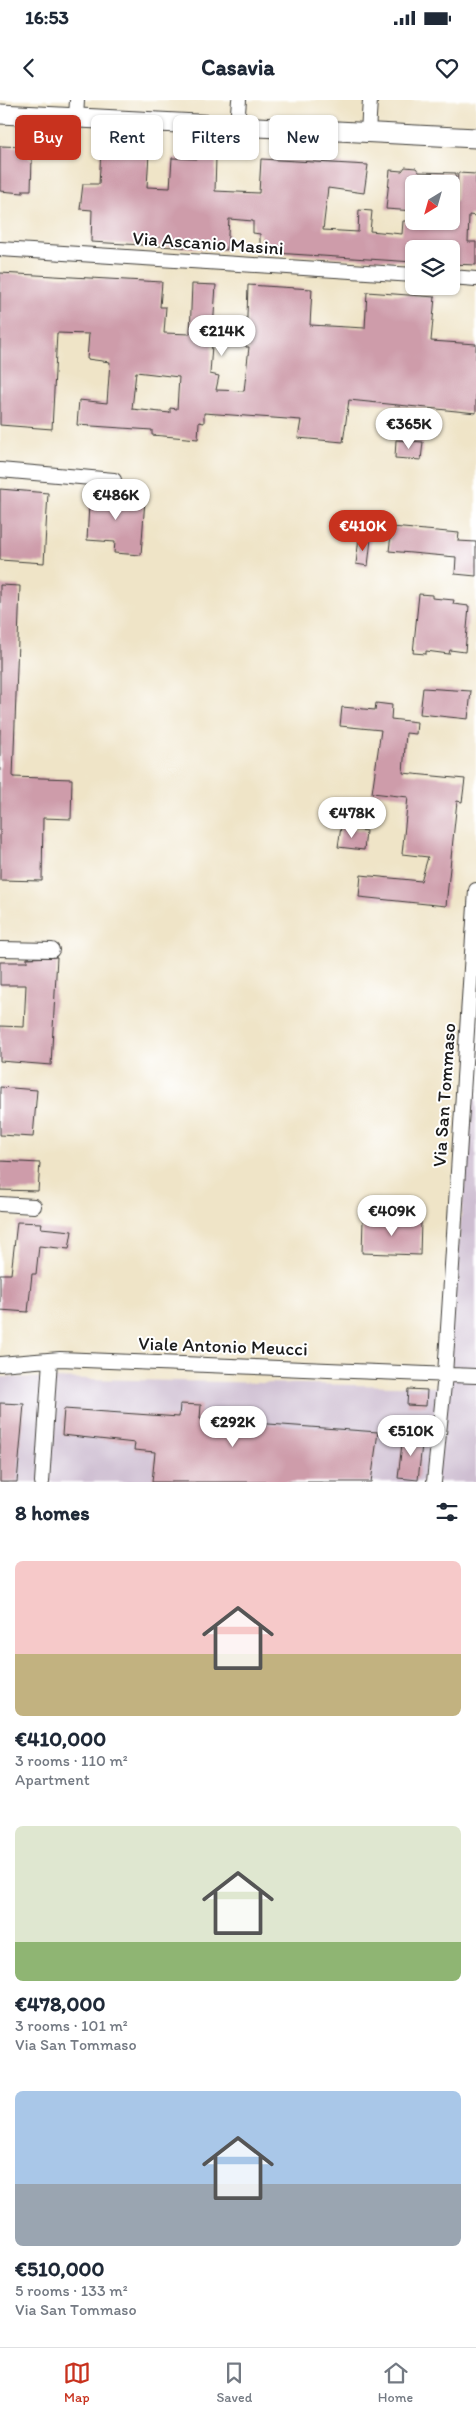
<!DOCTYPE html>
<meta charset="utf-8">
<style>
body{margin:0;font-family:Itim,sans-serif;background:#f6f6f7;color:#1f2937;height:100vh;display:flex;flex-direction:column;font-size:19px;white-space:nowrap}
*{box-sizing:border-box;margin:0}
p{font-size:16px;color:#747a83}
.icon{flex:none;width:28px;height:28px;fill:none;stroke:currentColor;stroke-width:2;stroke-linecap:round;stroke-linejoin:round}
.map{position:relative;height:1382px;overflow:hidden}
.panel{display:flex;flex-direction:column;background:#fff;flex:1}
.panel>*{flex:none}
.guide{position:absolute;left:15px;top:15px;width:446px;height:45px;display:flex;gap:10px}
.needle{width:32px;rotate:217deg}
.controls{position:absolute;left:405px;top:75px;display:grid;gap:10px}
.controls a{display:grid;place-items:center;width:55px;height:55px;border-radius:8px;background:#fff;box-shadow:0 1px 4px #0004;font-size:25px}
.price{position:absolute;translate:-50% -42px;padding:0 11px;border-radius:18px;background:#fff;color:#222;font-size:16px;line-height:32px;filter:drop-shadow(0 1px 2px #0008)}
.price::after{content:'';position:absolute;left:50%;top:30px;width:15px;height:11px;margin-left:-8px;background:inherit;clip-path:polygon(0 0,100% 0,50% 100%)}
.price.current{background:#c8321e;color:#fff}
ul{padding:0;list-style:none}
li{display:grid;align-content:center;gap:10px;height:265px;padding:0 15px}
li span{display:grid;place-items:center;height:155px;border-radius:8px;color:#555}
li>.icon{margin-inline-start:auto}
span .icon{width:90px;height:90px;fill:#fffc;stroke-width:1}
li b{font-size:21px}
h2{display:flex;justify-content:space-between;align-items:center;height:60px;padding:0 15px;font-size:21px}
.tag{padding:0 18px;border-radius:8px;background:#fff;box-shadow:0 1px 4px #0004;font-size:18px;line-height:45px}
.tag.current{background:#c8321e;color:#fff}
.status{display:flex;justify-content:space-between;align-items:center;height:35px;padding:0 25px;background:#fff;direction:ltr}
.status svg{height:14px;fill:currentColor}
header{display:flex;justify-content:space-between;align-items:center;height:65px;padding:0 15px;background:#fff;font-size:22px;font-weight:700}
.dock{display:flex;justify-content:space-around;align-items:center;height:70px;border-top:1px solid #e0e1e3;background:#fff;font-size:14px;color:#747a83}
.dock a{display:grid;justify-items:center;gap:2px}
.dock .current{color:#c8321e}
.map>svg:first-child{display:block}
.industrial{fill:#cebed1}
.building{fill:#ce9caa;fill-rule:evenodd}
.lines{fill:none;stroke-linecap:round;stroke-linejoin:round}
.minor-casing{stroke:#3c3a36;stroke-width:16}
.secondary-casing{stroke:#3c3a36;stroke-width:21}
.minor{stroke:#fff;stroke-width:14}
.secondary{stroke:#fff;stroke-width:19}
.labels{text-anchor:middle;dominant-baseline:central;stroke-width:4;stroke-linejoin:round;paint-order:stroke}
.street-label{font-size:19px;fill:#1c1c1c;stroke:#fff}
</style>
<div class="status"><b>16:53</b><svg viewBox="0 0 49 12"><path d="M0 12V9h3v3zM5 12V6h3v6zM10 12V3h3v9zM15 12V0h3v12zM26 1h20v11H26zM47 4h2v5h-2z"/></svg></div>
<header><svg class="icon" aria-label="back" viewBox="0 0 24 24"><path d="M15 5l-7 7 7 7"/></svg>Casavia<svg class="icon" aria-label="heart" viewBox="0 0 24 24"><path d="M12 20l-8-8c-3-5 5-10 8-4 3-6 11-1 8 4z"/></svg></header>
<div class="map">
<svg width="476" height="1382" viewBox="0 0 476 1382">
<rect width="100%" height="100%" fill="#fff"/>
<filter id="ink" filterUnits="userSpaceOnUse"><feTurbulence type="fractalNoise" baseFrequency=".02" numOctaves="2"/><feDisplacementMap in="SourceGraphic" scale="10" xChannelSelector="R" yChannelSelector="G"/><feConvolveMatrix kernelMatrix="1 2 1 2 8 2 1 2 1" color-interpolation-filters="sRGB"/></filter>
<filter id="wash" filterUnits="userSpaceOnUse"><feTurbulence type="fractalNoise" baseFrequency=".0096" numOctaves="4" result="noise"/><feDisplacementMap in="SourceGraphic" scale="20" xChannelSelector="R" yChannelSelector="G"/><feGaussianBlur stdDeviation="1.12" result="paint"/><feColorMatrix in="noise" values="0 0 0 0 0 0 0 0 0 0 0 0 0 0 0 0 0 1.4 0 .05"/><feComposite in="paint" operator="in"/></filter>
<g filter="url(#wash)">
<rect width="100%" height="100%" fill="#efe4c7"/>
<path class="industrial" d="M476,968V1382H0V1277L444,1287Z"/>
<g id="blocks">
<path class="building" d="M0,46L30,47L29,59H32L31,90H23V93L0,91Z
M101,51L149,53L147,87L170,88L172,58L198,59V56L216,57L215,91L259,93L261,59L368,65L364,93L328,88L323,130L358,132L359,110L372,111L370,131L402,134L403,121H451V101H456L458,73L476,74V116L469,115L468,142H476V165L451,164V149H414V162L260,152V134L253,133V121L229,119L227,150L91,142L92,110L80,109L83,84H99Z
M405,67L416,68L419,72L456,73L455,84H414V111L386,109L390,70L402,71Z
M0,173L162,182L160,207H166L164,233L190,234L192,184L216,185L210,274L219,276L216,290L244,291L249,247H246L248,185L312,189L310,225L365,228L367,192L435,197L431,241L476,244V313L349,300L343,342L298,338L301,320L204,313V323L199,322L198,339L152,335V330L77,325L79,300L107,303L110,262L87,259L89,234L57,233L52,329L0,325ZM136,272L179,277L177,309L170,308V313L132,309Z
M396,340L423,342L421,360L395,358Z
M90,387L105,388V392L118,393L117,397L145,399L141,455L114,453L115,442L87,440Z
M0,389L48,393L44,463L0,460Z
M392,427L459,433L458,441L476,442V476L455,474L456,457L389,451Z
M359,437L371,439L368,466L356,464Z
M0,485L20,486L13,677L72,679L71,719L43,718L42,781L0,780Z
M419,494L432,495V498L454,500L453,504L469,506L465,552L450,550L449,554L426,551V554L413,553Z
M423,588L471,591L468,619L420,614Z
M376,603L392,605L391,619L417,622L416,634L406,633L403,673L465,679L462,702L457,701L446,806L359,797L361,775L421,781L428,757L402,754L408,697L372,693L381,630L340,626L342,607L375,610Z
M341,727L366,731L364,750L338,747Z
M57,857L51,965L0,961V926L24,927L26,885H0V862H27V858Z
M0,987L37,990L33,1037L0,1035Z
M0,1061L40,1063L38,1091L0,1090Z
M363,1119L421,1121L420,1155L362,1153Z
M17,1122L42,1123L41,1128L72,1131L69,1149L39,1146L36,1174H32L28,1212L0,1210V1174H11Z
M408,1289L427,1290L426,1306L407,1305Z
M0,1303L24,1304L17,1382H0Z
M180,1304L201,1305L200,1319L378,1332L371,1382H152L155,1352L134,1350L135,1343L62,1335L64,1309L179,1317Z
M403,1335L423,1336L418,1380L398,1378Z"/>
</g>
</g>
<g filter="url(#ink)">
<use href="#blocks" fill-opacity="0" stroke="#3c3a36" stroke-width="1"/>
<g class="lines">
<g class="minor-casing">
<path id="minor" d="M76,18L77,0
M237,25L239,0
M368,32L370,0
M0,149L414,175
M451,177L476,179
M0,370L114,380
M0,849L52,850
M0,1104L34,1106
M0,1264L60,1259L476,1276
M42,1382L50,1260
M434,1382L445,1275L476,790"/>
</g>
<g class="secondary-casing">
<path id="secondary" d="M0,14L476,38"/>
</g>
<use href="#minor" class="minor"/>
<use href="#secondary" class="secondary"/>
</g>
</g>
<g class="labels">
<g class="street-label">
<text transform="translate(208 143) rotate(4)">Via Ascanio Masini</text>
<text transform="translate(444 995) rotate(-86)">Via San Tommaso</text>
<text transform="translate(223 1246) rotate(2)">Viale Antonio Meucci</text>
</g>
</g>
</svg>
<div class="controls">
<a><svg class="needle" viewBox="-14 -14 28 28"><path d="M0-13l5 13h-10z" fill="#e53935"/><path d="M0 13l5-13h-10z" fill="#747a83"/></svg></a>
<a><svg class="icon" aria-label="layers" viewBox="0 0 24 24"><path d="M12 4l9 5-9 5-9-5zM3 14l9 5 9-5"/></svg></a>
</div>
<b class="price" style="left:222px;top:257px">€214K</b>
<b class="price" style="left:409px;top:350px">€365K</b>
<b class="price" style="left:116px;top:421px">€486K</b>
<b class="price current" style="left:363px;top:452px">€410K</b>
<b class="price" style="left:352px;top:739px">€478K</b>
<b class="price" style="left:392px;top:1137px">€409K</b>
<b class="price" style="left:233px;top:1348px">€292K</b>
<b class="price" style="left:411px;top:1357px">€510K</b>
<div class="guide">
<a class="tag current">Buy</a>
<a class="tag">Rent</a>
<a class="tag">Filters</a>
<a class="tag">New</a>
</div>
</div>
<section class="panel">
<h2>8 homes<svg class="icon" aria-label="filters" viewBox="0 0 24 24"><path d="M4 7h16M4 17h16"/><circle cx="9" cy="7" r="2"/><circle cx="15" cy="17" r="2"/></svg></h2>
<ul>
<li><span style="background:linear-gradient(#f6c9c9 60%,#c2b280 0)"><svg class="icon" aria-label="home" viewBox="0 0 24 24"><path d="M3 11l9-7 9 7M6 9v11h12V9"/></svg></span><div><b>€410,000</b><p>3 rooms · 110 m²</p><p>Apartment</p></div></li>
<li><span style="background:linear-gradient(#dfe7d0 75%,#8fb573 0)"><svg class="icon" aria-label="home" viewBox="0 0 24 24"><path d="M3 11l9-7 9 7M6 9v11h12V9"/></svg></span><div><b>€478,000</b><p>3 rooms · 101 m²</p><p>Via San Tommaso</p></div></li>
<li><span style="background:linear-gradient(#a9c7e8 60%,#9aa5b1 0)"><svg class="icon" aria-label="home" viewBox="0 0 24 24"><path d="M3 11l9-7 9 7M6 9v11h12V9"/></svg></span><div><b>€510,000</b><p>5 rooms · 133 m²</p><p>Via San Tommaso</p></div></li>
</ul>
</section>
<nav class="dock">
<a class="current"><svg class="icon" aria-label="map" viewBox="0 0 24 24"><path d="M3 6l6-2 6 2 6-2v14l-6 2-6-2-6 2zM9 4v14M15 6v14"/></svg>Map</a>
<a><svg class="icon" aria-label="saved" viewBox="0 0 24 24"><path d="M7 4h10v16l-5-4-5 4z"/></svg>Saved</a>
<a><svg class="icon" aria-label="home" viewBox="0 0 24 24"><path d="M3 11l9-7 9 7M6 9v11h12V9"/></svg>Home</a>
</nav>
